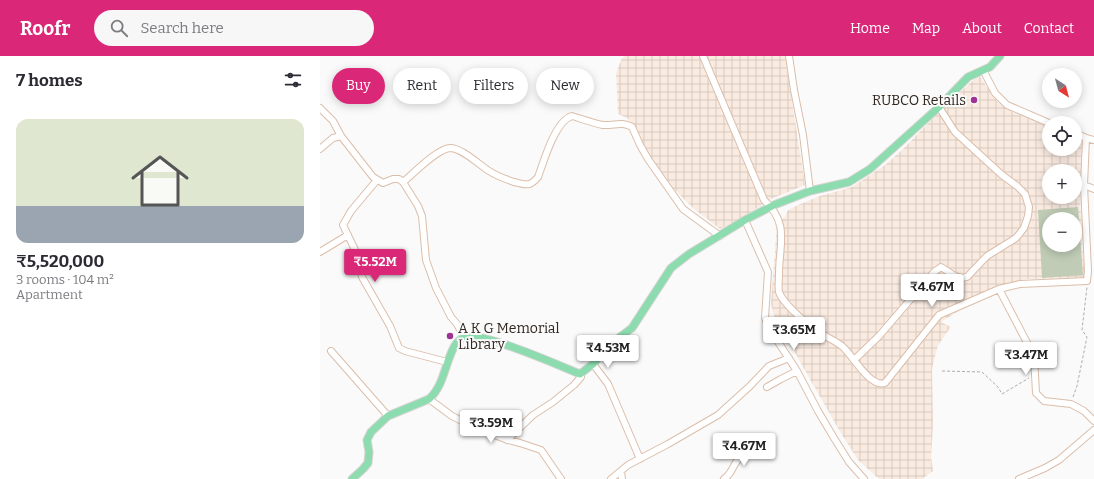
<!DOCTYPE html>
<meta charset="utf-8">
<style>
body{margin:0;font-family:Bitter,serif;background:#f7f7f7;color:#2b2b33;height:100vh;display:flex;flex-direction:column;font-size:15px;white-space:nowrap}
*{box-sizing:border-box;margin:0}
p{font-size:13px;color:#7c7c81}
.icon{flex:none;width:22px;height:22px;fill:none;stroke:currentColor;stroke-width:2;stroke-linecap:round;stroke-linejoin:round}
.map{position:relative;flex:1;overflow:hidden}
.drawer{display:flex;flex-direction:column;background:#fff;width:320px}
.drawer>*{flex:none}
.guide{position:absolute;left:12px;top:12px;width:380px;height:36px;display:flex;gap:8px}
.needle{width:26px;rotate:144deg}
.tools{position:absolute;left:722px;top:12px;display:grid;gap:8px}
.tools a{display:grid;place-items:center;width:40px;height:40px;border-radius:50%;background:#fff;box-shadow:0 2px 10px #0003;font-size:20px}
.price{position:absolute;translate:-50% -34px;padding:0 9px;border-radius:4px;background:#fff;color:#222;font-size:13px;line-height:26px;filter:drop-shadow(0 1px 2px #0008)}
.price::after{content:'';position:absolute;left:50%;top:24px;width:12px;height:9px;margin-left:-6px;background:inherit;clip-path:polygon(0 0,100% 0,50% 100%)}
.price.current{background:#db2777;color:#fff}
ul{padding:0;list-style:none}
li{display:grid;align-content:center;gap:8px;height:212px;padding:0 16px}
li span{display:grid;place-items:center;height:124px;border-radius:12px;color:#555}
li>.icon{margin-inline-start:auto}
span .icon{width:72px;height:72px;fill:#fffc;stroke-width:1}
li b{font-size:17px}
h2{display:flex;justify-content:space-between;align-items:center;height:48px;padding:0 16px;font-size:17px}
.pill{padding:0 14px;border-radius:18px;background:#fff;box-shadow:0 2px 10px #0003;font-size:14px;line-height:36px}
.pill.current{background:#db2777;color:#fff}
header{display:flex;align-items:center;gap:24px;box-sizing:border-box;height:56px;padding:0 20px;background:#db2777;color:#fff}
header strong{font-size:19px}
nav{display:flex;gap:22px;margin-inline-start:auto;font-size:14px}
.search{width:280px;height:36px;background:#f7f7f7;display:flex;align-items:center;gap:10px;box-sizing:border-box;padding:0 14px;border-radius:22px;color:#7c7c81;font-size:15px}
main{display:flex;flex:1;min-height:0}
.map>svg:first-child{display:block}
.industrial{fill:url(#industrial-grid);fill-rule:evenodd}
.garden{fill:#c0ccb6;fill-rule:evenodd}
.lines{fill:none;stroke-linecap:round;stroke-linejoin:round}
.minor-casing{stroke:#dbbeaa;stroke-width:8}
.major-casing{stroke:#d6d4d2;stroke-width:9}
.path{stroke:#b1adaa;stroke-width:1;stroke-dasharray:3 2;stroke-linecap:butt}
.minor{stroke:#fff;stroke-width:6}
.major{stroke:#8ddcaf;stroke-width:7}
.poi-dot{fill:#9e3394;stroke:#fafafa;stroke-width:1.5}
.labels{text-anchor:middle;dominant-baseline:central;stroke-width:4;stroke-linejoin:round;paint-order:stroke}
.poi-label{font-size:14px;fill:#332820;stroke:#fafafa;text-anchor:end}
</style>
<header>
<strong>Roofr</strong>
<div class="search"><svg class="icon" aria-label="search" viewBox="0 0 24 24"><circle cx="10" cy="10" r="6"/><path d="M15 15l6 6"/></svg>Search here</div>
<nav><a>Home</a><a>Map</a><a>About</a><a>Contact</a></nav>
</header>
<main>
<section class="drawer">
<h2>7 homes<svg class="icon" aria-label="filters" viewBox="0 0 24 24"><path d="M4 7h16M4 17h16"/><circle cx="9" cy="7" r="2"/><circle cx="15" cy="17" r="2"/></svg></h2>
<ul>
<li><span style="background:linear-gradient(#dfe7d0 70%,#9aa5b1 0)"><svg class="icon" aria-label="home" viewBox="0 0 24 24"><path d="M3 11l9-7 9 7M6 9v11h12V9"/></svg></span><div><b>₹5,520,000</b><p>3 rooms · 104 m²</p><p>Apartment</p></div></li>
</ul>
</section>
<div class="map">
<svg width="774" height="423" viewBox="0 0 774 423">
<defs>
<pattern id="industrial-grid" width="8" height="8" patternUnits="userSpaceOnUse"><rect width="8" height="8" fill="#faebe1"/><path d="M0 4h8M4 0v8" fill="none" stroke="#d7cac1"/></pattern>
</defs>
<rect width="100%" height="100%" fill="#fafafa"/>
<path class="industrial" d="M305,0H465L485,129L451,143L413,167L400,173L373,152L348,127L327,97L316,71L307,62L298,58L296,17L302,2Z
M659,19L679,48L694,57L729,71V93H755V80L762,83L760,138L762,189L765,221L755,222L706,223L687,227L659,245L637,256L621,266L631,271L618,289L612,312L613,368L611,401L613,415L602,423H559L538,404L519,374L454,260L451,248L457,168L465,161L468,154L478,149L500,140L532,131L565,109L583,93L624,51ZM729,115H755V141H729ZM729,163H755V189H729Z"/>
<path class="garden" d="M758,151L763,219L722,222L718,154ZM729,163H755V189H729Z"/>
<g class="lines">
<g class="minor-casing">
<path id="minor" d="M383,0L444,144C470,168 459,188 459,218C459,224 458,231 459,236C463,248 489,270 500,277C508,282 516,285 523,291C533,300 550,332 565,327L619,259L679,233L700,228L767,225L768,215L764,129
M469,0L474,34L483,79L490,135
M663,14L675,37L687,49L729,67
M0,52L13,65L21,80
M755,77L766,82L774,84
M766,82L764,129L774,133
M0,93L13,82L21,80L53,121L63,127L73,123H79L83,126L98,150L102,160L106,204L116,232L131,261L137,268L144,281
M57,124L31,155L23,169L38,200L42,221L70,270L79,292L85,295L127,306
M83,126C94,117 117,93 130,92C142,92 158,108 169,115C177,120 185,123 194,126C206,129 210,131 218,121C224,105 235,65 252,60C262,63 273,67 283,69C294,70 301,65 312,71L320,89L328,103L363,153L400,180
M425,164L448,216L445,262L451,275L477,315L498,355L514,382L529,406L544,423
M0,196L28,179
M679,233L714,300L716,337L724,345L751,348L764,355L774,365
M11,295L68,360
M534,304L559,280L614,216L621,211L635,220L641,222L647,221L667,200L696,182L704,172L708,160L709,151L705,138L697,130L682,119L635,76L619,51
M273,308L288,328L320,403
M447,331L461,323L477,315
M109,343L132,360L158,373L188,384L200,387L221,394L241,423
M187,384L213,359L233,346L254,329L261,321L260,318
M301,415L302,423
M291,423L308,409L348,388L398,359L430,330L449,310L469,302
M404,423C413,416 411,413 417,405C423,397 431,393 439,389
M699,423L725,412L739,404L774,374"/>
</g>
<g class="major-casing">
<path id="major" d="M32,423L43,413L48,407L49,396L47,384L51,376L68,360L109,343C124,330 125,307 134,291C136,287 141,282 145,281C162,275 240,310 260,318L273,308L289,289L312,272L351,212L369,198L425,164L454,149L490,135L529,126L550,113L619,51L648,21L670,11L680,0"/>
</g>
<path class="path" d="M622,315L662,316L678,331L682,338L709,322
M753,341L757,330L767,281L762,274L767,231"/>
<use href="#minor" class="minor"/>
<use href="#major" class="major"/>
</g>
<g class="poi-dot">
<circle cx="654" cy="44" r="4"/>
<circle cx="130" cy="280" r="4"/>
</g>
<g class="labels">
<g class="poi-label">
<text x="646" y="44">RUBCO Retails</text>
<text x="138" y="272" text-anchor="start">A K G Memorial<tspan x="138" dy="16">Library</tspan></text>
</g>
</g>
</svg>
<div class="tools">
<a><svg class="needle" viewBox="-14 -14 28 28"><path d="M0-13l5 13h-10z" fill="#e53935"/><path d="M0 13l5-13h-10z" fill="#7c7c81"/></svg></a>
<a><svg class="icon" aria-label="locate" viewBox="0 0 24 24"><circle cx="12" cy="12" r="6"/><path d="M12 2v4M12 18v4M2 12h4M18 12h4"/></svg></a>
<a>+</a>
<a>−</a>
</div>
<b class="price current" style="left:55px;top:227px">₹5.52M</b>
<b class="price" style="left:612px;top:252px">₹4.67M</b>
<b class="price" style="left:474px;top:295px">₹3.65M</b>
<b class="price" style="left:288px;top:313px">₹4.53M</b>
<b class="price" style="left:706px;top:320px">₹3.47M</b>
<b class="price" style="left:171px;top:388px">₹3.59M</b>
<b class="price" style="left:424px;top:411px">₹4.67M</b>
<div class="guide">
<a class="pill current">Buy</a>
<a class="pill">Rent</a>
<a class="pill">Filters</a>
<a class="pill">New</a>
</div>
</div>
</main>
